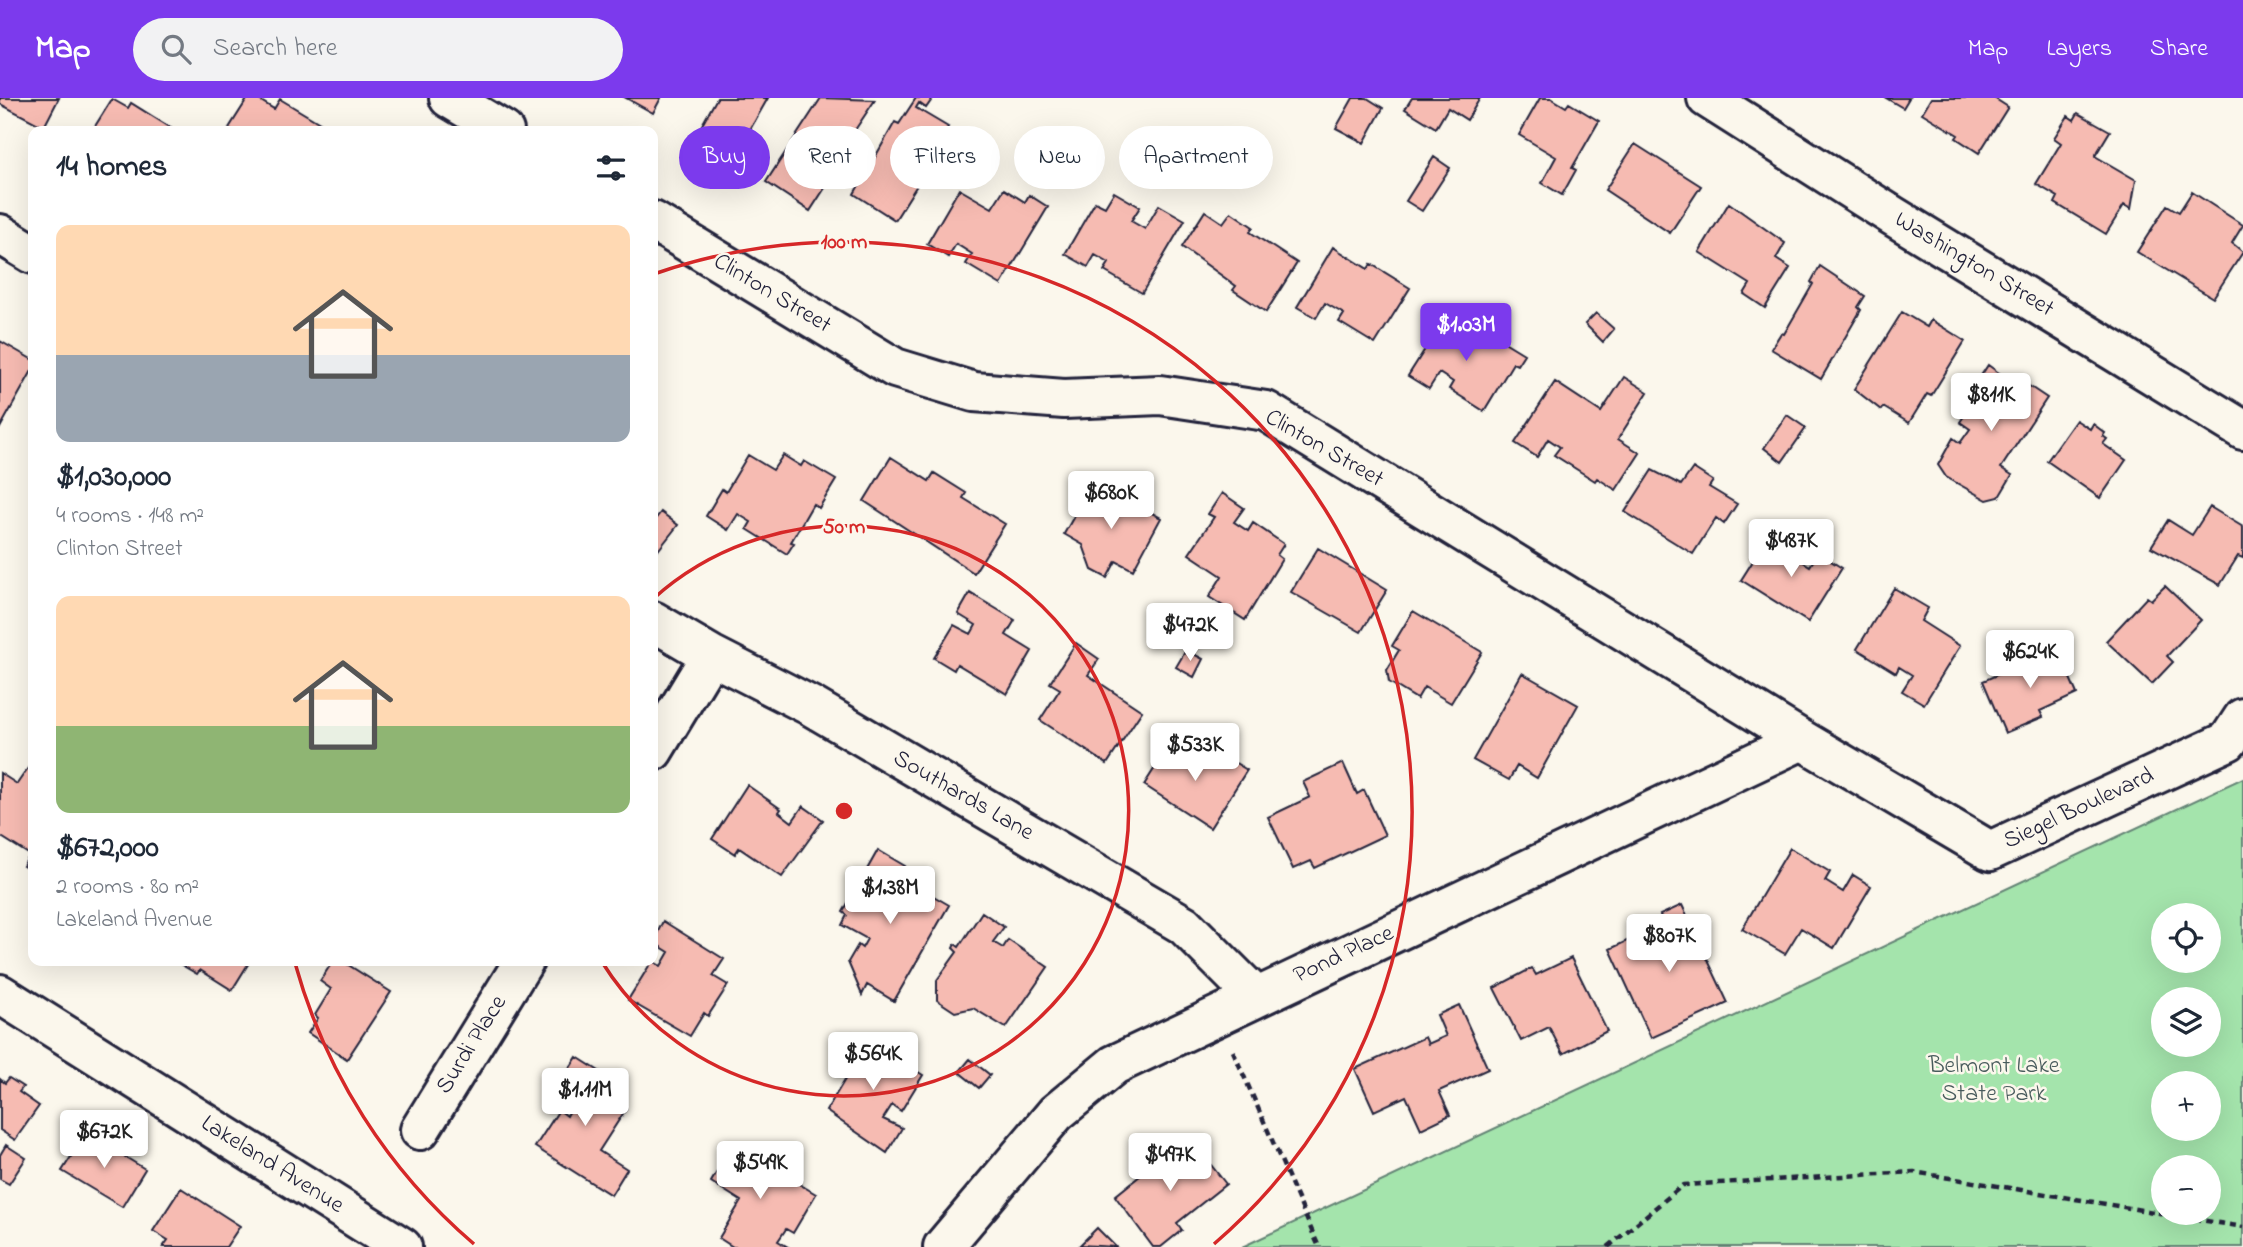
<!DOCTYPE html>
<meta charset="utf-8">
<style>
body{margin:0;font-family:"Indie Flower",sans-serif;background:#f2f2f3;color:#1f2937;height:100vh;display:flex;flex-direction:column;font-size:26px;white-space:nowrap}
*{box-sizing:border-box;margin:0}
p{font-size:23px;color:#747a83}
.icon{flex:none;width:38px;height:38px;fill:none;stroke:currentColor;stroke-width:2;stroke-linecap:round;stroke-linejoin:round}
.map{position:relative;flex:1;overflow:hidden}
.drawer{position:absolute;left:28px;top:28px;width:630px;height:840px;display:flex;flex-direction:column;background:#fff;border-radius:14px;box-shadow:0 7px 28px #0002}
.drawer>*{flex:none}
.guide{position:absolute;left:679px;top:28px;width:665px;height:63px;display:flex;gap:14px}
.buttons{position:absolute;left:2151px;top:805px;display:grid;gap:14px}
.buttons a{display:grid;place-items:center;width:70px;height:70px;border-radius:50%;background:#fff;box-shadow:0 7px 28px #0002;font-size:35px}
.price{position:absolute;translate:-50% -60px;padding:0 16px;border-radius:7px;background:#fff;color:#222;font-size:23px;line-height:46px;filter:drop-shadow(0 2px 4px #0008)}
.price::after{content:'';position:absolute;left:50%;top:42px;width:21px;height:16px;margin-left:-10px;background:inherit;clip-path:polygon(0 0,100% 0,50% 100%)}
.price.on{background:#7c3aed;color:#fff}
ul{padding:0;list-style:none}
li{display:grid;align-content:center;gap:14px;height:371px;padding:0 28px}
li span{display:grid;place-items:center;height:217px;border-radius:14px;color:#555}
li>.icon{margin-inline-start:auto}
span .icon{width:126px;height:126px;fill:#fffc;stroke-width:1}
li b{font-size:30px}
h2{display:flex;justify-content:space-between;align-items:center;height:84px;padding:0 28px;font-size:30px}
.tag{padding:0 24px;border-radius:32px;background:#fff;box-shadow:0 7px 28px #0002;font-size:24px;line-height:63px}
.tag.on{background:#7c3aed;color:#fff}
header{display:flex;align-items:center;gap:42px;box-sizing:border-box;height:98px;padding:0 35px;background:#7c3aed;color:#fff}
header strong{font-size:33px}
nav{display:flex;gap:38px;margin-inline-start:auto;font-size:24px}
.search{width:490px;height:63px;background:#f2f2f3;display:flex;align-items:center;gap:18px;box-sizing:border-box;padding:0 24px;border-radius:38px;color:#747a83;font-size:26px}
.map>svg:first-child{display:block}
.green{fill:#a4e4ac;stroke:#638374;stroke-width:2;fill-rule:evenodd}
.building{fill:#f6bbb2;stroke:#22223b;stroke-width:2}
.lines{fill:none;stroke-linecap:round;stroke-linejoin:round}
.minor-casing{stroke:#22223b;stroke-width:44}
.path{stroke:#22223b;stroke-width:4.5;stroke-dasharray:7 5;stroke-linecap:butt}
.minor{stroke:#fbf7ec;stroke-width:38}
.ring{fill:none;stroke:#d62828;stroke-width:3.5}
.labels{text-anchor:middle;dominant-baseline:central;stroke-width:5;stroke-linejoin:round;paint-order:stroke}
.street-label{font-size:24px;fill:#22223b;stroke:#fbf7ec}
.park-label{font-size:24px;fill:#495c5d;stroke:#fbf7ec}
.centre{fill:#d62828;stroke:#fbf7ec;stroke-width:3.5}
.ring-label{font-size:21px;text-anchor:middle;font-weight:bold;fill:#d62828;stroke:#fbf7ec;stroke-width:5;stroke-linejoin:round;paint-order:stroke}
</style>
<header>
<strong>Map</strong>
<div class="search"><svg class="icon" aria-label="search" viewBox="0 0 24 24"><circle cx="10" cy="10" r="6"/><path d="M15 15l6 6"/></svg>Search here</div>
<nav><a>Map</a><a>Layers</a><a>Share</a></nav>
</header>
<div class="map">
<svg width="2243" height="1149" viewBox="0 0 2243 1149">
<rect width="100%" height="100%" fill="#fbf7ec"/>
<filter id="ink" filterUnits="userSpaceOnUse"><feTurbulence type="fractalNoise" baseFrequency=".0143" numOctaves="2"/><feDisplacementMap in="SourceGraphic" scale="14" xChannelSelector="R" yChannelSelector="G"/><feConvolveMatrix kernelMatrix="1 2 1 2 8 2 1 2 1" color-interpolation-filters="sRGB"/></filter>
<g filter="url(#ink)">
<path class="green" d="M2243,680V1149H1242ZM2163,817H2208V863H2163ZM2163,901H2208V947H2163ZM2163,985H2208V1031H2163ZM2163,1069H2208V1115H2163Z"/>
<path class="building" d="M0,0H59L44,29L0,6Z
M248,0H256L274,11L280,1L333,33H234L229,30Z
M626,0H661L653,15Z
M717,0H768L731,65L693,43Z
M821,0L875,2L851,38L856,42L810,113L766,84Z
M916,0H933L926,10L919,5L916,10L948,29L937,46L941,49L895,122L854,96L895,24L899,26Z
M1353,0H1367L1383,10L1364,45L1336,30Z
M1412,0H1480L1467,22L1448,10L1436,30L1405,11Z
M1540,0H1551L1566,9L1569,5L1599,23L1572,70L1576,72L1562,97L1542,85L1556,59L1519,37Z
M1886,0H1909L1903,10Z
M1931,0H1994L2008,9L1979,55L1956,40L1958,37L1922,15Z
M112,1L128,10L131,5L176,33H92Z
M2078,15L2110,33L2095,58L2136,82L2131,111L2124,107L2106,136L2055,105L2058,99L2036,86L2061,45L2054,40L2068,18L2074,22Z
M1635,46L1701,88L1670,135L1605,92Z
M1434,59L1450,70L1422,113L1406,103Z
M959,91L992,110L1004,91L1025,104L1029,97L1048,109L1001,187L966,166L972,156L956,146L948,159L927,146Z
M1114,94L1140,109L1131,123L1145,131L1159,107L1185,122L1142,195L1104,173L1109,165L1095,157L1088,169L1065,156L1095,104L1105,109Z
M2192,94L2243,127L2232,145L2243,154L2213,200L2137,154L2167,107L2179,114Z
M1729,105L1785,145L1776,161L1790,170L1765,210L1744,196L1750,186L1699,154Z
M1205,113L1223,125L1231,114L1253,129L1250,134L1297,165L1266,214L1233,192L1236,188L1182,149Z
M1333,149L1368,171L1371,166L1410,190L1375,246L1339,224L1344,216L1325,205L1316,220L1297,209Z
M1820,168L1865,198L1858,209L1861,212L1821,281L1771,251L1781,235L1784,236L1813,186L1811,184Z
M1902,214L1927,229L1931,222L1965,243L1931,298L1927,296L1909,325L1883,309L1881,312L1854,291Z
M1596,215L1614,231L1603,244L1585,226Z
M1446,218L1476,234L1474,237L1488,245L1493,237L1524,256L1517,267L1513,265L1484,313L1449,291L1453,284L1439,275L1429,291L1408,278Z
M0,243L33,262V271L0,330Z
M1988,267L2010,283L2014,278L2047,300L2001,370L2012,377L1999,399L1987,402L1946,379L1938,367L1953,340L1960,345L1970,331L1960,324L1964,318L1958,313Z
M1624,279L1648,294L1618,341L1640,355L1616,392L1597,380L1595,383L1554,357L1560,349L1548,341L1537,359L1515,345L1555,284L1601,314Z
M1787,317L1806,330L1782,364L1764,350Z
M2076,322L2090,331L2093,326L2105,335L2103,338L2107,341L2103,346L2126,362L2100,400L2047,363Z
M748,357L773,372L783,357L801,368L804,363L836,382L819,410L813,406L791,444L794,445L787,456L747,431L751,424L738,416L728,432L706,418L722,391L726,394Z
M891,359L929,383L934,375L966,395L963,400L1005,426L974,475L864,403Z
M1693,370L1713,383L1709,389L1737,406L1724,426L1716,420L1693,456L1625,414L1652,372L1681,387Z
M1091,388L1130,409L1132,404L1161,420L1133,472L1116,463L1107,480L1092,472L1083,447L1064,436Z
M1222,395L1244,410L1234,424L1248,433L1253,425L1284,446L1277,457L1282,461L1245,522L1209,499L1222,478L1189,456L1214,419L1208,416Z
M2210,409L2243,429V460L2238,458L2220,487L2151,449L2168,422L2192,437Z
M661,414L678,427L656,455L653,453V424Z
M1767,441L1810,468L1818,455L1842,470L1808,524L1741,482Z
M1318,450L1387,492L1361,534L1291,494Z
M2165,488L2201,522L2167,558L2173,564L2152,586L2106,543L2147,499L2151,502Z
M1894,490L1928,510L1921,523L1960,548L1924,606L1902,593L1912,577L1899,569L1896,575L1857,551Z
M970,495L1015,522L1006,537L1032,553L1007,596L957,566L954,572L934,560L954,527L971,536L976,527L958,516Z
M1413,513L1482,554L1451,605L1424,589L1417,601L1389,584L1387,572L1399,552L1392,548Z
M1076,545L1099,561L1088,577L1142,613L1107,666L1040,622L1060,591L1050,585Z
M2057,550L2077,596L2040,613L2043,619L2005,635L1983,583Z
M1186,552L1203,561L1194,579L1176,569Z
M1522,575L1578,607L1537,680L1517,668L1509,682L1473,662Z
M1172,643L1213,669L1221,656L1247,672L1210,730L1144,687Z
M1343,665L1357,696L1364,692L1385,737L1315,770L1311,763L1293,771L1268,719L1310,699L1303,684Z
M28,670L33,673V774L23,768L30,757L0,738V675L17,686Z
M747,687L781,711L779,714L792,724L803,708L823,722L782,779L739,750L735,756L712,741Z
M1790,750L1830,774L1825,783L1843,794L1853,777L1871,788L1834,850L1801,830L1785,856L1742,831Z
M878,752L905,768L899,778L949,807L894,903L867,887L862,897L848,864L858,847L862,850L867,841L842,827L847,817L843,814Z
M1682,807L1728,905L1651,940L1610,851L1663,826L1660,817Z
M982,814L1004,829L993,844L1003,850L1008,842L1048,869L1006,930L973,910L955,914L937,902V882L957,854L953,850L955,846L959,849Z
M663,823L724,861L713,878L728,887L708,918L704,915L690,938L628,902L652,863L661,868L669,854L653,844Z
M1571,860L1607,933L1563,956L1549,929L1521,943L1494,890L1532,870L1536,877Z
M175,863H250L232,892L200,872L197,876Z
M333,863H342L391,894L347,961L308,935L318,920L315,917L331,891L320,883Z
M1459,907L1488,971L1439,993L1450,1017L1421,1031L1406,998L1374,1013L1355,971L1425,939L1428,946L1446,938L1437,917Z
M853,934L923,977L901,1013L892,1007L883,1021L902,1030L887,1055L826,1013L847,978L844,977L849,968L852,971L854,968L843,961L852,945L848,942Z
M577,959L610,980L601,994L626,1011L599,1053L627,1071L611,1097L535,1049L559,1012L567,1018L574,1005L555,993Z
M970,961L990,977L979,990L959,974Z
M9,980L23,989L19,994L39,1008L15,1042L0,1032V981L5,985Z
M86,1035L145,1071L122,1109L62,1073Z
M1189,1039L1226,1086L1177,1125L1182,1132L1161,1149H1153L1115,1098L1151,1069L1155,1075L1169,1064L1165,1058Z
M6,1047L26,1060L9,1086L0,1081V1057Z
M733,1047L816,1096L793,1135L786,1131L778,1143L788,1149H733L719,1140L741,1103L711,1084Z
M181,1090L240,1128L226,1149H163L168,1142L153,1133Z
M1097,1130L1116,1149L1080,1147Z"/>
<g class="lines">
<g class="minor-casing">
<path id="minor" d="M449,0L504,33
M1707,0L1893,118L2243,332
M653,123L895,270L974,294L1064,301L1160,297L1266,313L1802,642L1990,753L2228,643L2243,620
M0,136L33,156
M653,523L711,557L811,608L1184,827L1255,898
M653,653L711,557
M0,896L402,1149
M420,1032L524,863
M943,1149L1056,1015L1114,967L1802,642"/>
</g>
<path class="path" d="M1233,953L1319,1149
M1608,1149L1683,1087L1914,1074L2243,1129"/>
<use href="#minor" class="minor"/>
</g>
</g>
<g class="ring">
<path d="M653 501A285 285 0 1 1 602 864"/>
<path d="M474 1146A570 570 0 0 1 295 865M654 176A570 570 0 0 1 1214 1146"/>
</g>
<g class="labels">
<g class="street-label">
<text transform="translate(1974 167) rotate(31)">Washington Street</text>
<text transform="translate(772 196) rotate(31)">Clinton Street</text>
<text transform="translate(1324 351) rotate(30)">Clinton Street</text>
<text transform="translate(963 698) rotate(30)">Southards Lane</text>
<text transform="translate(2079 711) rotate(-25)">Siegel Boulevard</text>
<text transform="translate(1344 857) rotate(-25)">Pond Place</text>
<text transform="translate(472 947) rotate(-58)">Surdi Place</text>
<text transform="translate(272 1067) rotate(32)">Lakeland Avenue</text>
</g>
<g class="park-label">
<text x="1994" y="968">Belmont Lake<tspan x="1994" dy="28">State Park</tspan></text>
</g>
</g>
<circle cx="844" cy="713" r="10" class="centre"/>
<g class="ring-label">
<text x="844" y="150">100 m</text>
<text x="844" y="435">50 m</text>
</g>
</svg>
<div class="buttons">
<a><svg class="icon" aria-label="locate" viewBox="0 0 24 24"><circle cx="12" cy="12" r="6"/><path d="M12 2v4M12 18v4M2 12h4M18 12h4"/></svg></a>
<a><svg class="icon" aria-label="layers" viewBox="0 0 24 24"><path d="M12 4l9 5-9 5-9-5zM3 14l9 5 9-5"/></svg></a>
<a>+</a>
<a>−</a>
</div>
<b class="price on" style="left:1466px;top:265px">$1.03M</b>
<b class="price" style="left:1991px;top:335px">$811K</b>
<b class="price" style="left:1111px;top:433px">$680K</b>
<b class="price" style="left:1791px;top:481px">$487K</b>
<b class="price" style="left:1190px;top:565px">$472K</b>
<b class="price" style="left:2030px;top:592px">$624K</b>
<b class="price" style="left:1195px;top:685px">$533K</b>
<b class="price" style="left:890px;top:828px">$1.38M</b>
<b class="price" style="left:1669px;top:876px">$807K</b>
<b class="price" style="left:873px;top:994px">$564K</b>
<b class="price" style="left:585px;top:1030px">$1.11M</b>
<b class="price" style="left:104px;top:1072px">$672K</b>
<b class="price" style="left:1170px;top:1095px">$497K</b>
<b class="price" style="left:760px;top:1103px">$549K</b>
<div class="guide">
<a class="tag on">Buy</a>
<a class="tag">Rent</a>
<a class="tag">Filters</a>
<a class="tag">New</a>
<a class="tag">Apartment</a>
</div>
<section class="drawer">
<h2>14 homes<svg class="icon" aria-label="filters" viewBox="0 0 24 24"><path d="M4 7h16M4 17h16"/><circle cx="9" cy="7" r="2"/><circle cx="15" cy="17" r="2"/></svg></h2>
<ul>
<li><span style="background:linear-gradient(#ffd9b3 60%,#9aa5b1 0)"><svg class="icon" aria-label="home" viewBox="0 0 24 24"><path d="M3 11l9-7 9 7M6 9v11h12V9"/></svg></span><div><b>$1,030,000</b><p>4 rooms · 148 m²</p><p>Clinton Street</p></div></li>
<li><span style="background:linear-gradient(#ffd9b3 60%,#8fb573 0)"><svg class="icon" aria-label="home" viewBox="0 0 24 24"><path d="M3 11l9-7 9 7M6 9v11h12V9"/></svg></span><div><b>$672,000</b><p>2 rooms · 80 m²</p><p>Lakeland Avenue</p></div></li>
</ul>
</section>
</div>
